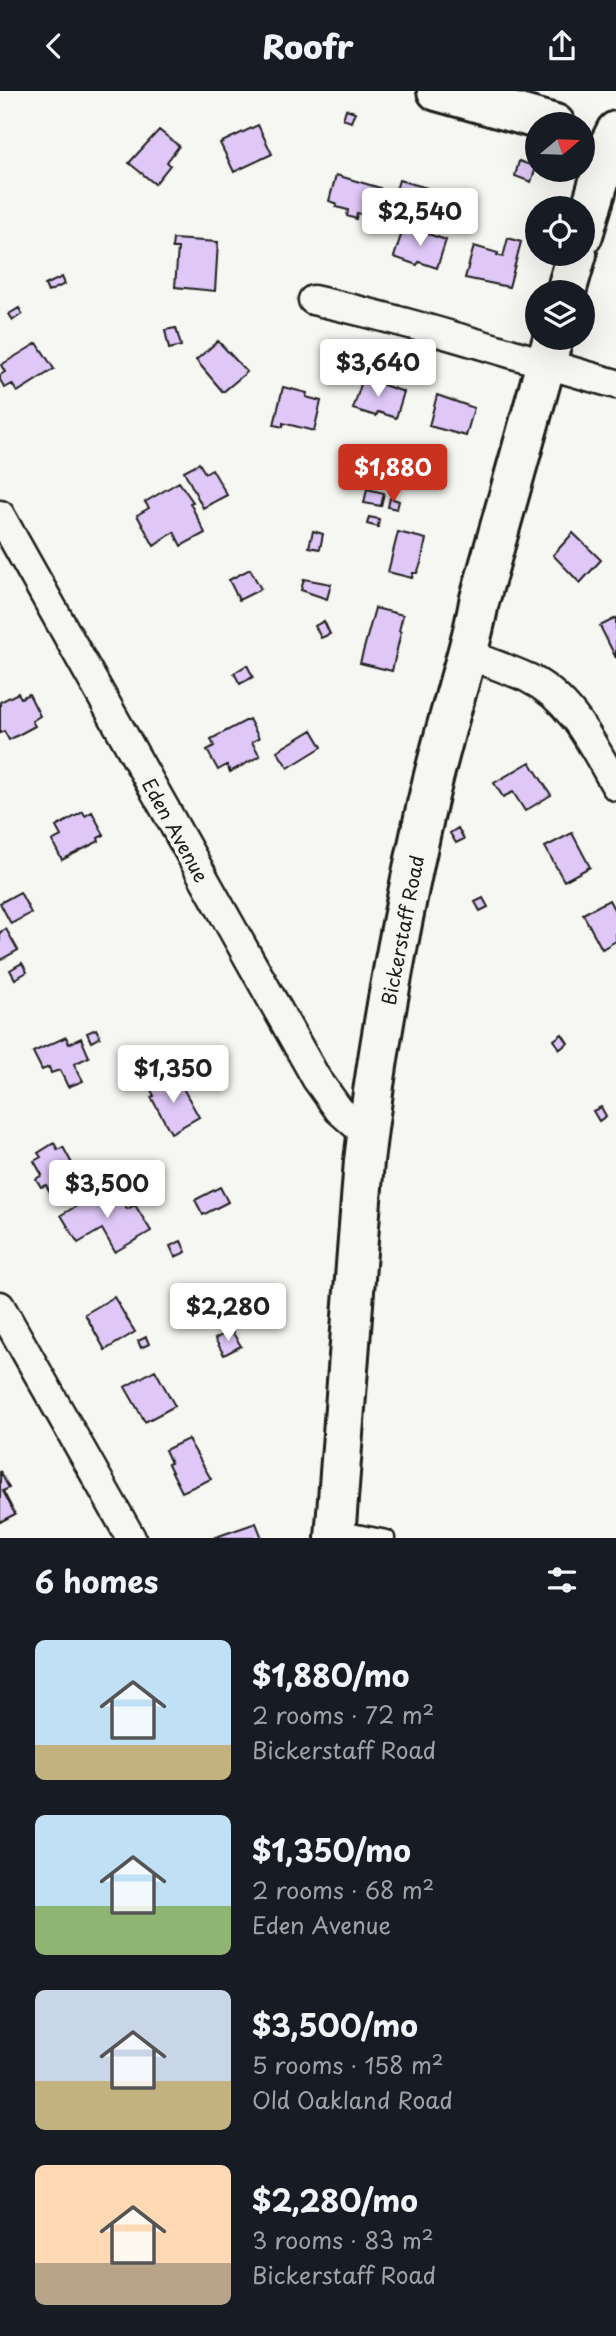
<!DOCTYPE html>
<meta charset="utf-8">
<style>
body{margin:0;font-family:"Playpen Sans",sans-serif;background:#242831;color:#f1f3f6;height:100vh;display:flex;flex-direction:column;font-size:26px;white-space:nowrap}
*{box-sizing:border-box;margin:0}
p{font-size:23px;color:#9ea1a6}
.icon{flex:none;width:38px;height:38px;fill:none;stroke:currentColor;stroke-width:2;stroke-linecap:round;stroke-linejoin:round}
.map{position:relative;height:1447px;overflow:hidden}
.side{display:flex;flex-direction:column;background:#171b24;flex:1}
.side>*{flex:none}
.needle{width:46px;rotate:71deg}
.tools{position:absolute;left:525px;top:21px;display:grid;gap:14px}
.tools a{display:grid;place-items:center;width:70px;height:70px;border-radius:50%;background:#171b24;box-shadow:0 7px 28px #0002;font-size:35px}
.price{position:absolute;translate:-50% -60px;padding:0 16px;border-radius:7px;background:#fff;color:#222;font-size:23px;line-height:46px;filter:drop-shadow(0 2px 4px #0008)}
.price::after{content:'';position:absolute;left:50%;top:42px;width:21px;height:16px;margin-left:-10px;background:inherit;clip-path:polygon(0 0,100% 0,50% 100%)}
.price.current{background:#c8321e;color:#fff}
ul{padding:0;list-style:none}
li{display:flex;align-items:center;gap:21px;height:175px;padding:0 35px}
li span{display:grid;place-items:center;flex:none;width:196px;height:140px;border-radius:10px;color:#555}
li>.icon{margin-inline-start:auto}
span .icon{width:84px;height:84px;fill:#fffc;stroke-width:1}
li b{font-size:30px}
h2{display:flex;justify-content:space-between;align-items:center;height:84px;padding:0 35px;font-size:30px}
header{display:flex;justify-content:space-between;align-items:center;height:91px;padding:0 35px;background:#171b24;font-size:32px;font-weight:800}
.map>svg:first-child{display:block}
.building{fill:#dfc8f8;stroke:#1c1c1c;stroke-width:2}
.lines{fill:none;stroke-linecap:round;stroke-linejoin:round}
.lane-casing{stroke:#1c1c1c;stroke-width:19}
.street-casing{stroke:#1c1c1c;stroke-width:33}
.secondary-casing{stroke:#1c1c1c;stroke-width:44}
.lane{stroke:#f6f6f2;stroke-width:14}
.street{stroke:#f6f6f2;stroke-width:28}
.secondary{stroke:#f6f6f2;stroke-width:38}
.labels{text-anchor:middle;dominant-baseline:central;stroke-width:7;stroke-linejoin:round;paint-order:stroke}
.street-label{font-size:19px;fill:#1c1c1c;stroke:#f6f6f2}
</style>
<header><svg class="icon" aria-label="back" viewBox="0 0 24 24"><path d="M15 5l-7 7 7 7"/></svg>Roofr<svg class="icon" aria-label="share" viewBox="0 0 24 24"><path d="M12 15V3M7 8l5-5 5 5M5 13v7h14v-7"/></svg></header>
<div class="map">
<svg width="616" height="1447" viewBox="0 0 616 1447">
<rect width="100%" height="100%" fill="#f6f6f2"/>
<filter id="ink" filterUnits="userSpaceOnUse"><feTurbulence type="fractalNoise" baseFrequency=".0143" numOctaves="2"/><feDisplacementMap in="SourceGraphic" scale="14" xChannelSelector="R" yChannelSelector="G"/><feConvolveMatrix kernelMatrix="1 2 1 2 8 2 1 2 1" color-interpolation-filters="sRGB"/></filter>
<g filter="url(#ink)">
<path class="building" d="M346,18L355,21L351,31L343,28Z
M258,34L272,63L234,81L220,52Z
M159,39L179,55L167,71L170,74L155,93L129,72Z
M519,70L536,76L531,91L515,85Z
M336,84L380,97L371,126L357,122L356,128L347,125L348,119L336,116L337,113L329,110Z
M399,89L427,97L419,125L391,116Z
M404,135L446,149L437,177L419,171L417,174L394,166Z
M508,147L521,151L509,196L465,187L474,155L498,162L497,164L503,166Z
M173,148L218,151L215,200L175,196L178,157H172Z
M62,186L65,193L48,201L45,194Z
M19,217L22,223L13,229L9,223Z
M176,237L181,255L169,258L165,239Z
M218,250L247,281L223,301L196,269Z
M37,252L54,278L17,301L12,293L5,297L0,289V284L5,281L1,274Z
M363,287L404,301L396,327L378,321L376,325L353,318Z
M283,296L307,302L306,306L321,310L314,340L283,332V336L274,334Z
M437,304L474,317L466,345L429,335Z
M199,372L205,382L212,378L227,404L203,417L184,380Z
M179,391L193,411L190,412L205,442L181,455L174,441L154,455L137,424L149,417L145,411Z
M367,398L384,402L381,415L364,412Z
M390,407L399,410L397,418L388,416Z
M369,426L379,428L378,436L367,433Z
M313,440L323,443L320,458L309,456Z
M398,441L426,448L421,472L417,482H413L412,487L388,481Z
M573,442L601,469L580,492L553,464Z
M250,478L261,498L239,509L229,489Z
M304,488L331,493L327,508L301,499Z
M375,517L403,524L399,540L401,541L392,580L360,572Z
M616,527V567L600,535Z
M324,530L330,543L321,547L315,535Z
M247,574L253,586L240,593L234,582Z
M18,602L21,607L29,603L40,625L32,630L35,635L9,649L4,640L0,642V611Z
M249,628L259,647L252,651L260,665L230,681L227,674L218,679L207,659L214,655L211,648Z
M312,639L322,656L288,677L277,660Z
M530,671L551,704L525,720L513,701L503,706L494,692Z
M83,721L85,725L92,721L104,744L98,747L99,750L62,769L52,750L61,745L56,736Z
M458,737L464,748L456,752L450,742Z
M572,742L590,776L564,790L545,756Z
M20,801L31,822L11,833L0,812Z
M483,807L488,816L480,820L475,811Z
M609,809L616,822V850L602,858L583,823Z
M6,838L18,859L0,869V841Z
M22,872L27,881L15,888L10,879Z
M96,938L100,946L91,951L87,942Z
M562,943L568,952L560,958L554,949Z
M66,946L69,953L81,947L89,966L74,973L83,990L68,996L60,979L51,982L49,976L42,979L33,961Z
M168,987L172,994L179,990L199,1026L171,1042L151,1006L154,1005L150,997Z
M601,1016L606,1025L599,1030L593,1020Z
M54,1052L58,1059L63,1056L82,1091L54,1108L46,1094L41,1096L36,1088L42,1084L34,1070L41,1066L38,1062Z
M113,1094L127,1118L135,1114L151,1140L115,1161L102,1138L78,1152L61,1124Z
M220,1096L228,1111L203,1124L195,1109Z
M181,1150L186,1161L175,1166L170,1155Z
M114,1206L135,1241L105,1259L85,1223Z
M231,1239L241,1255L224,1264L215,1248Z
M146,1246L149,1253L141,1257L138,1250Z
M155,1279L175,1315L145,1331L125,1296Z
M188,1348L211,1388L182,1401L168,1373L171,1372L165,1359Z
M0,1380L9,1397L3,1400L15,1423L0,1431Z
M256,1432L262,1447H213Z"/>
<g class="lines">
<g class="lane-casing">
<path id="lane" d="M337,1437L387,1447"/>
</g>
<g class="street-casing">
<path id="street" d="M313,209C415,231 515,265 616,293
M0,424L316,987L339,1019L367,1044
M467,563C487,571 508,578 528,587C572,608 593,655 616,695
M0,1215L131,1447"/>
</g>
<g class="secondary-casing">
<path id="secondary" d="M437,0L555,33
M583,144L611,50L616,40
M566,201L577,163
M335,1447L364,1070C378,950 401,830 427,713C436,675 446,637 457,599C465,570 474,541 479,511L553,247"/>
</g>
<use href="#lane" class="lane"/>
<use href="#street" class="street"/>
<use href="#secondary" class="secondary"/>
</g>
</g>
<g class="labels">
<g class="street-label">
<text transform="translate(176 739) rotate(61)">Eden Avenue</text>
<text transform="translate(402 839) rotate(-79)">Bickerstaff Road</text>
</g>
</g>
</svg>
<div class="tools">
<a><svg class="needle" viewBox="-14 -14 28 28"><path d="M0-13l5 13h-10z" fill="#e53935"/><path d="M0 13l5-13h-10z" fill="#9ea1a6"/></svg></a>
<a><svg class="icon" aria-label="locate" viewBox="0 0 24 24"><circle cx="12" cy="12" r="6"/><path d="M12 2v4M12 18v4M2 12h4M18 12h4"/></svg></a>
<a><svg class="icon" aria-label="layers" viewBox="0 0 24 24"><path d="M12 4l9 5-9 5-9-5zM3 14l9 5 9-5"/></svg></a>
</div>
<b class="price" style="left:420px;top:157px">$2,540</b>
<b class="price" style="left:378px;top:308px">$3,640</b>
<b class="price current" style="left:393px;top:413px">$1,880</b>
<b class="price" style="left:173px;top:1014px">$1,350</b>
<b class="price" style="left:107px;top:1129px">$3,500</b>
<b class="price" style="left:228px;top:1252px">$2,280</b>
</div>
<section class="side">
<h2>6 homes<svg class="icon" aria-label="filters" viewBox="0 0 24 24"><path d="M4 7h16M4 17h16"/><circle cx="9" cy="7" r="2"/><circle cx="15" cy="17" r="2"/></svg></h2>
<ul>
<li><span style="background:linear-gradient(#bfe0f5 75%,#c2b280 0)"><svg class="icon" aria-label="home" viewBox="0 0 24 24"><path d="M3 11l9-7 9 7M6 9v11h12V9"/></svg></span><div><b>$1,880/mo</b><p>2 rooms · 72 m²</p><p>Bickerstaff Road</p></div></li>
<li><span style="background:linear-gradient(#bfe0f5 65%,#8fb573 0)"><svg class="icon" aria-label="home" viewBox="0 0 24 24"><path d="M3 11l9-7 9 7M6 9v11h12V9"/></svg></span><div><b>$1,350/mo</b><p>2 rooms · 68 m²</p><p>Eden Avenue</p></div></li>
<li><span style="background:linear-gradient(#c9d6e8 65%,#c2b280 0)"><svg class="icon" aria-label="home" viewBox="0 0 24 24"><path d="M3 11l9-7 9 7M6 9v11h12V9"/></svg></span><div><b>$3,500/mo</b><p>5 rooms · 158 m²</p><p>Old Oakland Road</p></div></li>
<li><span style="background:linear-gradient(#ffd9b3 70%,#b9a48a 0)"><svg class="icon" aria-label="home" viewBox="0 0 24 24"><path d="M3 11l9-7 9 7M6 9v11h12V9"/></svg></span><div><b>$2,280/mo</b><p>3 rooms · 83 m²</p><p>Bickerstaff Road</p></div></li>
</ul>
</section>
